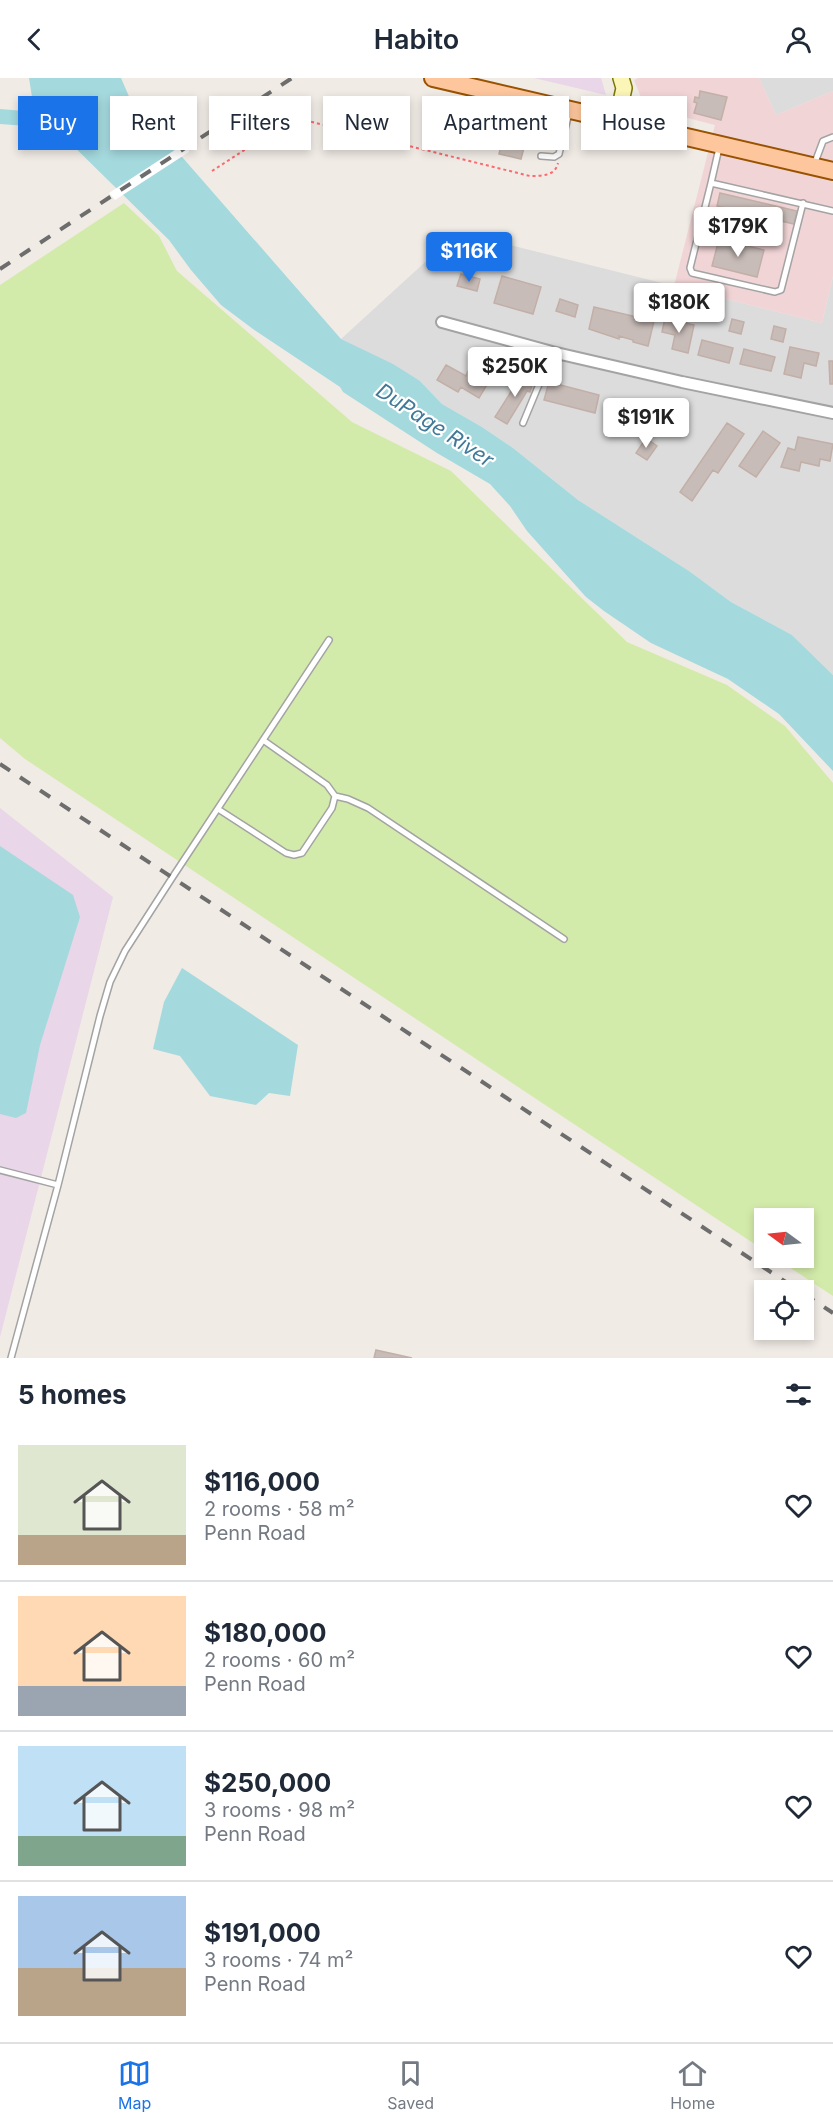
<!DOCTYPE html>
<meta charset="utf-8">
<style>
body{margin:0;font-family:Inter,sans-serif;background:#f2f2f3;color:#1f2937;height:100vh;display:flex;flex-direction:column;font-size:22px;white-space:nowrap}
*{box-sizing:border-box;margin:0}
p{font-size:20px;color:#747a83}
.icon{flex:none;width:33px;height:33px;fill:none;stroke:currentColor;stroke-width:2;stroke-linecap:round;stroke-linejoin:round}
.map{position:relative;height:1280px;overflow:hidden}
.side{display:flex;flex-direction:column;background:#fff;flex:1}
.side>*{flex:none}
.top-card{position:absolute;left:18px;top:18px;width:798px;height:54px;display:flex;gap:12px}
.needle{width:39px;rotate:285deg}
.tools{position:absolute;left:754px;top:1130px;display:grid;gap:12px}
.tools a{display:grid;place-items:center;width:60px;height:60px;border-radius:0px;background:#fff;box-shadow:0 3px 9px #0003;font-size:30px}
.price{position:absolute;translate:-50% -51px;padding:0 14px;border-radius:6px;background:#fff;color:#222;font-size:20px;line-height:39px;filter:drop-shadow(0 2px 3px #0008)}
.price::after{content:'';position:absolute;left:50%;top:36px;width:18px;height:14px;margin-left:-9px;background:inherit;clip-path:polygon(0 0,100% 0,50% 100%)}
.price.selected{background:#1a73e8;color:#fff}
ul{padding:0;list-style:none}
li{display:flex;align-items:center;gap:18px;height:150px;padding:0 18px}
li+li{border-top:2px solid #e0e1e3}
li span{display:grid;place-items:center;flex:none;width:168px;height:120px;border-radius:0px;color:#555}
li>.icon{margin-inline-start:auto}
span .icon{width:72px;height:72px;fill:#fffc;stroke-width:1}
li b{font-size:26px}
h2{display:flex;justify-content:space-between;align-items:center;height:72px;padding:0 18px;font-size:26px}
.chip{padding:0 21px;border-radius:0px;background:#fff;box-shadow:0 3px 9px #0003;font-size:21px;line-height:54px}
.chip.selected{background:#1a73e8;color:#fff}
header{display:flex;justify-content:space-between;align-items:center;height:78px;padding:0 18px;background:#fff;font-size:27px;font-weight:600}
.dock{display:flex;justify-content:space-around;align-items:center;height:84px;border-top:2px solid #e0e1e3;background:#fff;font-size:16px;color:#747a83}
.dock a{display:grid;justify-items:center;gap:3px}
.dock .selected{color:#1a73e8}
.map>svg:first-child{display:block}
.residential{fill:#dddcdc}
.commercial{fill:#f1d4d6}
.industrial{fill:#e9d6e8}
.grass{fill:#d3ebaa}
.water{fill:#a4d9de}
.pier{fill:#fff}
.building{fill:#c8bcb8;stroke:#c2afa7;stroke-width:1.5}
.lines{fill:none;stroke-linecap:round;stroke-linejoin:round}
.service-casing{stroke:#a3a3a3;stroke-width:8}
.minor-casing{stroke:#a3a3a3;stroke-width:14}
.secondary-casing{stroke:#797503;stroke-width:18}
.primary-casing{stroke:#995200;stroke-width:20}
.path{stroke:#fc696e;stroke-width:2;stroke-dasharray:3 3;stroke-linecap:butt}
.service{stroke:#fff;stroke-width:5}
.minor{stroke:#fff;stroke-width:10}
.secondary{stroke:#fbf5b8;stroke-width:15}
.primary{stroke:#fdc69c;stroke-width:16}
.rail{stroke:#6d6d6d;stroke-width:4;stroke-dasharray:12 12;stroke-linecap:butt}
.labels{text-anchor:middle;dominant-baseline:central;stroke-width:4.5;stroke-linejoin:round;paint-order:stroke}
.water-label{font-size:21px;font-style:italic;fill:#417999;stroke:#fff}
</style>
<header><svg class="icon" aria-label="back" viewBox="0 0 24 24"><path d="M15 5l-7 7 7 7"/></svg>Habito<svg class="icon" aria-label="person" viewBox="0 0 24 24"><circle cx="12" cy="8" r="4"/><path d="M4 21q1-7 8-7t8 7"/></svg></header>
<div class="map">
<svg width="833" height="1280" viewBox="0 0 833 1280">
<rect width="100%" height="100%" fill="#f0ebe5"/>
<path class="residential" d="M759,0H833V13L776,37Z
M458,154L822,245L833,198V597L792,557L731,524L689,493L578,422L513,370L482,349L442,326L420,303L341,261Z"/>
<path class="commercial" d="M638,0H759L776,37L833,13V198L822,245L674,208L715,47L645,29L634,2Z"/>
<path class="industrial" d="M534,0H601L606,17Z
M0,730L113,819L0,1259Z"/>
<path class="grass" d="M124,125L159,158L177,193L352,344L451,393L627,564L727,607L785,648L833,705V1218L774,1179H804V1140H765V1173L25,681L0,660V207Z"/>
<path class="water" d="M29,0H121L141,46L155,59L176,72L341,261L393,286L420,303L442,326L482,349L513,370L578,422L689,493L731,524L792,557L833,597V693L779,636L728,601L651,565L604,533L586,519L527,453L510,428L490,406L437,375L343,314L340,309L253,251L221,227L191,192L169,162L55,50L0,46V31L24,33L32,19Z
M0,768L73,817L80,839L40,967L26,1035L16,1040L0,1036Z
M182,890L298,967L290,1018L269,1015L256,1027L210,1018L180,978L153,971L164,924Z"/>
<path class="pier" d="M187,64L189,74L115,122L109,115Z"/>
<path class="building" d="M700,13L727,19L721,42L694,35L697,25L694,24L695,19L699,20Z
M504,57L526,62L521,81L499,76Z
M720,115L797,133L794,146L717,128Z
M719,161L764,172L757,199L712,188Z
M461,196L480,201L477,213L457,208Z
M502,198L541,209L533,236L494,225Z
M560,221L578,227L575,239L556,233Z
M594,229L654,243L648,268L633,264V262L619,258V261L589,251Z
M665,240L694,247L688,275L672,271L675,257L662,254Z
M732,241L744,244L741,256L729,253Z
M774,248L786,251L783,264L771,261Z
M702,262L733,270L729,285L698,277Z
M790,269L819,275L816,288L804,285L801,300L784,296Z
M744,271L775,279L771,293L740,286Z
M829,283H833V306H830Z
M446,287L466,298L468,293L488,305L479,320L461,309L458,314L437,302Z
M519,296L534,300L530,314L527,313L507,346L495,339L514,309L516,310Z
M549,304L599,317L595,335L544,322Z
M727,345L744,356L718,395L713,392L692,423L680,414Z
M763,353L780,365L756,399L739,388Z
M798,359L833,366L830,383L820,381L819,388L801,384L799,393L781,389L788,370L795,372Z
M646,360L657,368L647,382L636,375Z
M376,1272L412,1280H374Z"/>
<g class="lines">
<g class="service-casing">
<path id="service" d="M719,70L711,105L833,133
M541,78L554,79L559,76L569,35
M814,87L823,63L833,59
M711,105L690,190L692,195L775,214L781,212L803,125
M523,345L552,275
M335,718L348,721L368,730L564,861
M218,731L286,775L294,777L302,775L332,730L335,718L327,707L263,662
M0,1092L58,1107
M11,1280L58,1107L100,938L110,904L125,873L172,800L329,562"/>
</g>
<g class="minor-casing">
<path id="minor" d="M442,244L552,274L682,304L833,335"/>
</g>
<g class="secondary-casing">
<path id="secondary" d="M617,42L624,10L621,0"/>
</g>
<g class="primary-casing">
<path id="primary" d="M433,0L833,93"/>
</g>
<path class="path" d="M212,93L280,49L300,41L530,98C542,98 555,98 558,85"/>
<use href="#service" class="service"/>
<use href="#minor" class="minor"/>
<use href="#secondary" class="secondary"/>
<use href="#primary" class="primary"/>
<path class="rail" d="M0,191L292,0
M0,686L798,1212
M804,1216L833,1235"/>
</g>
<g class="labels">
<g class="water-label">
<text transform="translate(435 347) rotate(33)">DuPage River</text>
</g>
</g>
</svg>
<div class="tools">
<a><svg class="needle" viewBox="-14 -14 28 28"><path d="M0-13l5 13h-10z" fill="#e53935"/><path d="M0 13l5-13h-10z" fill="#747a83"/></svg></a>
<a><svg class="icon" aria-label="locate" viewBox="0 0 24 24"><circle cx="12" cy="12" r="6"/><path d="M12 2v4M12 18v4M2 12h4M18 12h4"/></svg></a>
</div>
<b class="price" style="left:738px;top:180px">$179K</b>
<b class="price selected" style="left:469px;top:205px">$116K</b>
<b class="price" style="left:679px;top:256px">$180K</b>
<b class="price" style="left:515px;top:320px">$250K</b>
<b class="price" style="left:646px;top:371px">$191K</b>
<div class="top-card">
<a class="chip selected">Buy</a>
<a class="chip">Rent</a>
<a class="chip">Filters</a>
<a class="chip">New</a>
<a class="chip">Apartment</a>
<a class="chip">House</a>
</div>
</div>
<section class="side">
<h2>5 homes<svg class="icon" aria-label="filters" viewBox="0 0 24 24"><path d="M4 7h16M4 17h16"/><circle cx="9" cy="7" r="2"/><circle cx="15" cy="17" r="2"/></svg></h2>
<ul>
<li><span style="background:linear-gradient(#dfe7d0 75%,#b9a48a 0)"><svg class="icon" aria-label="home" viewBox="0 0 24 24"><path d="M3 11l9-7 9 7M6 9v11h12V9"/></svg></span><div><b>$116,000</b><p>2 rooms · 58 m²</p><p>Penn Road</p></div><svg class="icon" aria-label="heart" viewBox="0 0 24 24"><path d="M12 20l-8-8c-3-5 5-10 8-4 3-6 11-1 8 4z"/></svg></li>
<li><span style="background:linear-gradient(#ffd9b3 75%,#9aa5b1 0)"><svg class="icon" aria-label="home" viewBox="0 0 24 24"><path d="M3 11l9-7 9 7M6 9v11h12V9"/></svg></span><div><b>$180,000</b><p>2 rooms · 60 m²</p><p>Penn Road</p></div><svg class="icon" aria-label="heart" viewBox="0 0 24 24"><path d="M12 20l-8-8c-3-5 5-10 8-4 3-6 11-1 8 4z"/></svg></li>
<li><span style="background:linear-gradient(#bfe0f5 75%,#7fa58c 0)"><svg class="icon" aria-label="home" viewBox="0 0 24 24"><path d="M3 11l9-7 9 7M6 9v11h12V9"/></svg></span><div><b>$250,000</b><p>3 rooms · 98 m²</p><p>Penn Road</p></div><svg class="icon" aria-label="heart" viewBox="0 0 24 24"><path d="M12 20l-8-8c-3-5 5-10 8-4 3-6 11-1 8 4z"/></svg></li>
<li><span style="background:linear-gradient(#a9c7e8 60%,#b9a48a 0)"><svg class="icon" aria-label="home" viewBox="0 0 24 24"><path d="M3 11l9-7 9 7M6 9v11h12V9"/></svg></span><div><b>$191,000</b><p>3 rooms · 74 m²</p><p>Penn Road</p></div><svg class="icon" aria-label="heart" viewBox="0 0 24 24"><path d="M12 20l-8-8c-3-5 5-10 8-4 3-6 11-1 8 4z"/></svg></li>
</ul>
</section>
<nav class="dock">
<a class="selected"><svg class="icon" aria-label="map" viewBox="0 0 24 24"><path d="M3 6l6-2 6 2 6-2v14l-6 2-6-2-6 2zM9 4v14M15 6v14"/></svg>Map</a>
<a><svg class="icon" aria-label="saved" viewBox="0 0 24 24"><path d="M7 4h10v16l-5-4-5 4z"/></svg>Saved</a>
<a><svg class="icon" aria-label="home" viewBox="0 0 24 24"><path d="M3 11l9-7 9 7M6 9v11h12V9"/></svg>Home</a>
</nav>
